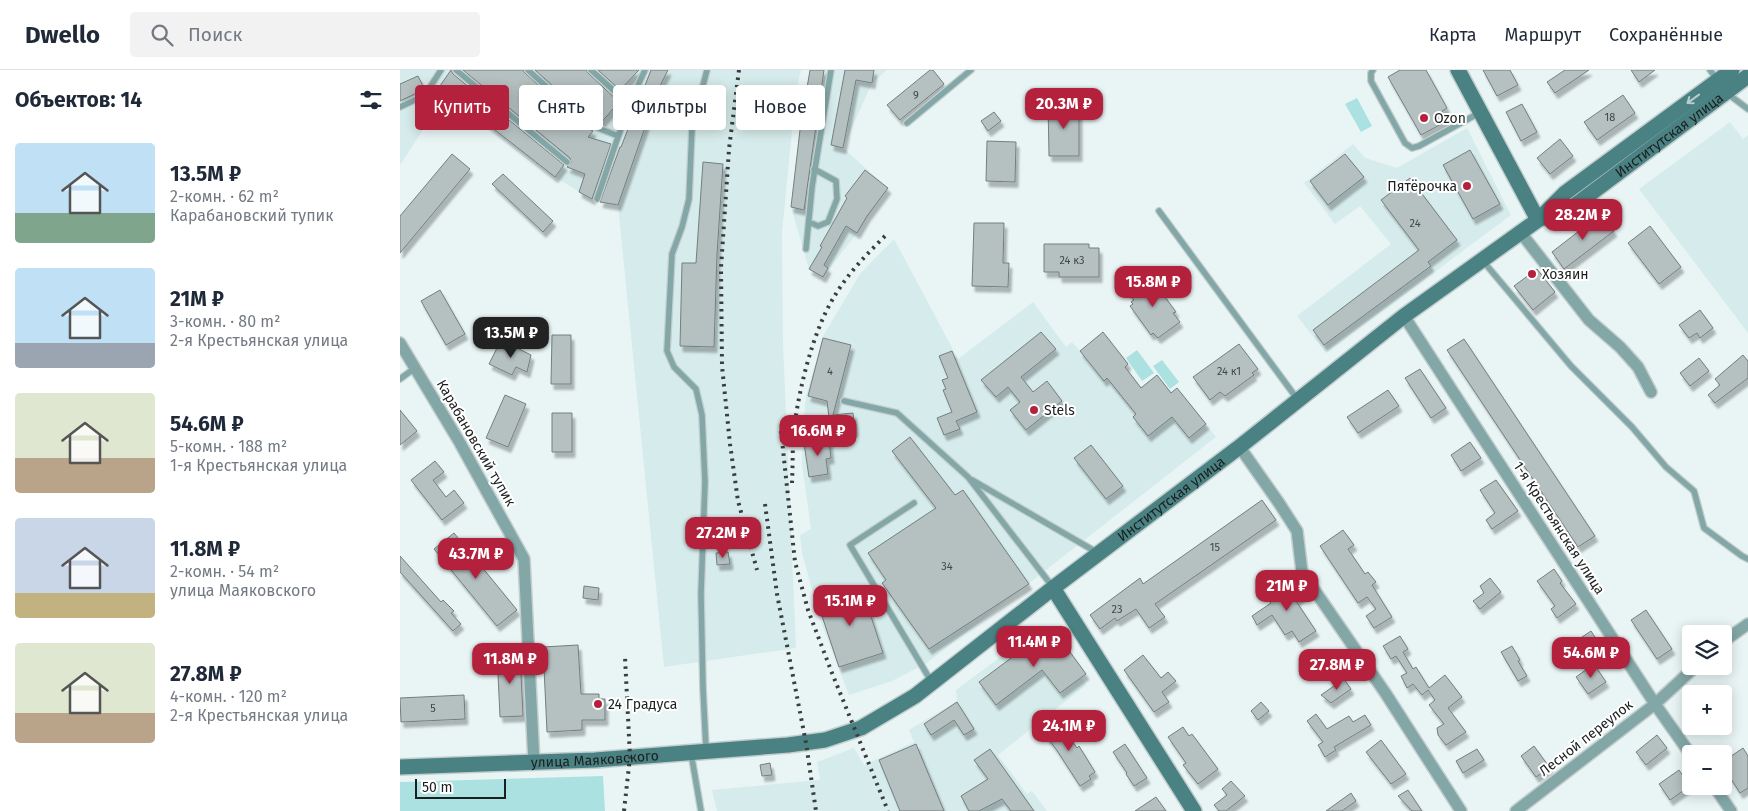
<!DOCTYPE html>
<html lang="ru">
<meta charset="utf-8">
<style>
body{margin:0;font-family:"Fira Sans",sans-serif;background:#f2f2f3;color:#1f2937;height:100vh;display:flex;flex-direction:column;font-size:19px;white-space:nowrap}
*{box-sizing:border-box;margin:0}
p{font-size:16px;color:#747a83}
.icon{flex:none;width:28px;height:28px;fill:none;stroke:currentColor;stroke-width:2;stroke-linecap:round;stroke-linejoin:round}
.map{position:relative;flex:1;overflow:hidden}
.panel{display:flex;flex-direction:column;background:#fff;width:400px}
.panel>*{flex:none}
.guide{position:absolute;left:15px;top:15px;width:475px;height:45px;display:flex;gap:10px}
.tools{position:absolute;left:1282px;top:555px;display:grid;gap:10px}
.tools a{display:grid;place-items:center;width:50px;height:50px;border-radius:5px;background:#fff;box-shadow:0 2px 12px #0003;font-size:25px}
.scale{position:absolute;left:15px;bottom:12px;width:91px;box-sizing:border-box;padding-left:5px;border:2px solid #1b1f1f;border-top:0;font-size:14px;line-height:18px;white-space:nowrap;color:#1b1f1f;-webkit-text-stroke:4px #fff;paint-order:stroke}
.price{position:absolute;translate:-50% -42px;padding:0 11px;border-radius:10px;background:#b4213d;color:#fff;font-size:16px;line-height:32px;filter:drop-shadow(0 1px 2px #0008)}
.price::after{content:'';position:absolute;left:50%;top:30px;width:15px;height:11px;margin-left:-8px;background:inherit;clip-path:polygon(0 0,100% 0,50% 100%)}
.price.active{background:#222;color:#fff}
ul{padding:0;list-style:none}
li{display:flex;align-items:center;gap:15px;height:125px;padding:0 15px}
li span{display:grid;place-items:center;flex:none;width:140px;height:100px;border-radius:5px;color:#555}
li>.icon{margin-inline-start:auto}
span .icon{width:60px;height:60px;fill:#fffc;stroke-width:1}
li b{font-size:21px}
h2{display:flex;justify-content:space-between;align-items:center;height:60px;padding:0 15px;font-size:21px}
.chip{padding:0 18px;border-radius:5px;background:#fff;box-shadow:0 2px 12px #0003;font-size:18px;line-height:45px}
.chip.active{background:#b4213d;color:#fff}
header{display:flex;align-items:center;gap:30px;box-sizing:border-box;height:70px;padding:0 25px;background:#fff;border-bottom:1px solid #e0e1e3}
header strong{font-size:24px}
nav{display:flex;gap:28px;margin-inline-start:auto;font-size:18px}
.search{width:350px;height:45px;background:#f2f2f3;display:flex;align-items:center;gap:12px;box-sizing:border-box;padding:0 18px;border-radius:5px;color:#747a83;font-size:19px}
main{display:flex;flex:1;min-height:0}
.map>svg:first-child{display:block}
.built{fill:#d6ebeb}
.green{fill:#ace1e1}
.building{fill:#b5c0c0;stroke:#747e7e;filter:url(#shadow)}
.lines{fill:none;stroke-linecap:round;stroke-linejoin:round}
.lane-casing{stroke:#c4cece;stroke-width:8}
.street-casing{stroke:#c4cece;stroke-width:14}
.secondary-casing{stroke:#c4cece;stroke-width:18}
.lane{stroke:#83a7a7;stroke-width:5.5}
.street{stroke:#83a7a7;stroke-width:11}
.secondary{stroke:#4a8283;stroke-width:15}
.rail{stroke:#383e3e;stroke-width:4;stroke-dasharray:2.5 5;stroke-linecap:butt}
.oneway{stroke:#b7cdcd}
.poi-dot{fill:#b4213d;stroke:#fff;stroke-width:2}
.labels{text-anchor:middle;dominant-baseline:central;stroke-width:4;stroke-linejoin:round;paint-order:stroke}
.number-label{font-size:11px;fill:#424747}
.poi-label{font-size:14px;fill:#1b1f1f;stroke:#fff;text-anchor:start}
.street-label{font-size:14px;fill:#1b1f1f;stroke:#fff}
</style>
<header>
<strong>Dwello</strong>
<div class="search"><svg class="icon" aria-label="search" viewBox="0 0 24 24"><circle cx="10" cy="10" r="6"/><path d="M15 15l6 6"/></svg>Поиск</div>
<nav><a>Карта</a><a>Маршрут</a><a>Сохранённые</a></nav>
</header>
<main>
<section class="panel">
<h2>Объектов: 14<svg class="icon" aria-label="filters" viewBox="0 0 24 24"><path d="M4 7h16M4 17h16"/><circle cx="9" cy="7" r="2"/><circle cx="15" cy="17" r="2"/></svg></h2>
<ul>
<li><span style="background:linear-gradient(#bfe0f5 70%,#7fa58c 0)"><svg class="icon" aria-label="home" viewBox="0 0 24 24"><path d="M3 11l9-7 9 7M6 9v11h12V9"/></svg></span><div><b>13.5M ₽</b><p>2-комн. · 62 m²</p><p>Карабановский тупик</p></div></li>
<li><span style="background:linear-gradient(#bfe0f5 75%,#9aa5b1 0)"><svg class="icon" aria-label="home" viewBox="0 0 24 24"><path d="M3 11l9-7 9 7M6 9v11h12V9"/></svg></span><div><b>21M ₽</b><p>3-комн. · 80 m²</p><p>2-я Крестьянская улица</p></div></li>
<li><span style="background:linear-gradient(#dfe7d0 65%,#b9a48a 0)"><svg class="icon" aria-label="home" viewBox="0 0 24 24"><path d="M3 11l9-7 9 7M6 9v11h12V9"/></svg></span><div><b>54.6M ₽</b><p>5-комн. · 188 m²</p><p>1-я Крестьянская улица</p></div></li>
<li><span style="background:linear-gradient(#c9d6e8 75%,#c2b280 0)"><svg class="icon" aria-label="home" viewBox="0 0 24 24"><path d="M3 11l9-7 9 7M6 9v11h12V9"/></svg></span><div><b>11.8M ₽</b><p>2-комн. · 54 m²</p><p>улица Маяковского</p></div></li>
<li><span style="background:linear-gradient(#dfe7d0 70%,#b9a48a 0)"><svg class="icon" aria-label="home" viewBox="0 0 24 24"><path d="M3 11l9-7 9 7M6 9v11h12V9"/></svg></span><div><b>27.8M ₽</b><p>4-комн. · 120 m²</p><p>2-я Крестьянская улица</p></div></li>
</ul>
</section>
<div class="map">
<svg width="1348" height="741" viewBox="0 0 1348 741">
<defs>
<filter id="shadow"><feDropShadow dx="3" dy="5.5" stdDeviation="1" flood-color="#0004"/></filter>
</defs>
<rect width="100%" height="100%" fill="#e9f5f5"/>
<path class="built" d="M0,0H401L396,20L382,163L383,274L396,578L264,597L218,135L193,130L155,107L50,25L34,43L0,95Z
M410,0H487L472,13L443,78L488,118L457,163L423,207L409,199L391,137Z
M1330,52L1343,69L1348,65V263L1239,119Z
M1067,58L1111,145L926,283L897,246L991,174L960,136L935,154L904,113L953,74L965,88L997,98Z
M494,169L558,289L633,232L666,277L672,272L680,281L703,262L728,294L725,297L741,317L757,305L771,322L777,318L816,367L527,593L492,611L449,625L421,552L402,483L400,465L411,459L402,394L403,356L406,326L423,266L460,204Z
M633,563L654,565L686,615L598,685L627,724L632,721L647,741H317L312,720L420,710L417,692L454,678L464,695L514,672L509,660L557,631L556,620Z"/>
<path class="green" d="M957,28L972,56L961,62L945,34Z
M737,280L754,303L742,311L726,288Z
M762,290L779,312L770,319L753,296Z
M203,706L205,741H0V712Z"/>
<path class="building" d="M51,0L53,4L164,95L155,107L49,24L34,43L26,36Z
M63,0H123L125,3L185,57L193,61L188,67L211,74L192,129L179,122L185,104L167,97L171,93L170,88Z
M135,0H186L188,3L219,32L200,54L191,50Z
M198,0H239L220,20Z
M251,0H268L258,20L218,135L200,132L220,77H221Z
M410,0H424L404,140L391,137L400,60Z
M445,0H474L472,13L456,10L443,78L431,75Z
M530,0H533L544,14L500,50L487,35Z
M1000,0H1026L1047,38L1042,41L1047,51L1021,65L988,7Z
M1083,0H1110L1118,15L1097,26Z
M1165,0H1189L1155,23L1147,12Z
M1231,0H1255L1239,12Z
M18,6L24,18L23,20L0,31V14Z
M1223,25L1235,43L1197,70L1184,52Z
M648,34H679V86H649Z
M1122,34L1137,62L1121,71L1106,42Z
M594,42L601,51L588,61L581,51Z
M1160,69L1173,86L1150,104L1137,88Z
M587,71L616,72L615,112L586,111Z
M1070,80L1100,134L1073,149L1043,95Z
M52,84L70,99L0,183V146Z
M945,84L964,107L928,135L910,111Z
M303,92L323,94L317,184L314,277L280,276L282,193H296Z
M465,100L488,118L467,146L457,163L446,156L424,195L428,198L423,207L409,199L422,177L420,176L447,128L445,126Z
M103,104L153,151L143,162L92,114Z
M1010,108L1057,170L1028,192L1031,196L924,275L913,260L1019,180L981,130Z
M1201,144L1214,161L1164,199L1152,182Z
M574,153H604L603,193H609L608,217L572,216Z
M1250,156L1281,197L1259,214L1228,173Z
M644,174H689V178H699V207H659V202H644Z
M1137,199L1155,222L1133,240L1114,216Z
M749,205L776,242L773,243L780,252L758,268L753,263L751,265L730,236L733,234L731,232L734,230L727,221Z
M40,220L65,264L46,275L21,231Z
M1300,240L1313,258L1300,268L1297,263L1289,268L1279,255Z
M641,262L656,279L621,307L633,322L647,311L662,331L626,360L610,340L620,332L608,317L596,327L581,310Z
M703,262L728,294L725,297L741,318L757,305L771,323L777,318L806,354L789,368L772,347L748,366L733,347L736,344L707,308L704,311L680,281Z
M152,265H171V314H151Z
M423,268L451,275L433,345L453,343L455,361L431,364L427,331L408,326Z
M1064,269L1195,466L1178,477L1047,280Z
M109,274L131,285L127,302L116,297L112,305L89,294L98,276L106,280Z
M839,274L858,299L852,303L854,305L825,326L820,322L810,330L793,307Z
M552,281L577,342L556,351L560,359L544,365L537,348L552,342L543,320L546,319L542,310L548,308L539,286Z
M1343,285L1348,291V308L1315,333L1308,325L1320,315L1315,309Z
M1299,288L1309,301L1290,316L1280,303Z
M1020,299L1046,338L1031,348L1005,308Z
M988,320L999,336L958,363L947,347Z
M105,325L126,334L108,377L86,368Z
M0,340L17,361L0,375Z
M152,343H172V382H152Z
M510,367L555,425L563,420L629,514L529,579L482,513L486,510L468,483L536,438L492,381Z
M429,370L431,388L426,389L428,404L409,407L404,373Z
M1070,372L1081,388L1061,401L1051,385Z
M691,375L723,416L706,429L674,388Z
M35,391L44,402L33,410L46,427L54,420L64,433L42,450L11,410Z
M1096,410L1118,441L1092,459L1086,450L1095,443L1080,420Z
M862,430L876,450L755,534L765,547L749,558L736,539L717,551L715,548L700,559L690,545L740,508L743,514Z
M943,460L954,475L948,479L965,504L968,502L976,512L972,515L992,547L974,558L966,546L976,539L967,527L958,533L920,476Z
M54,463L117,540L97,556L34,479Z
M328,482L330,494L317,495L316,483Z
M0,486L41,532L43,530L54,541L51,543L61,554L53,561L0,502Z
M1154,499L1162,511L1160,513L1176,534L1157,548L1151,539L1155,536L1137,511Z
M1090,508L1101,522L1080,539L1073,531L1084,523L1080,516Z
M896,511L905,524L896,531L916,561L899,572L892,561L885,565L872,545L857,555L852,546L871,533L869,531L873,528L868,522L881,513L886,519Z
M184,516L199,518L198,530L183,528Z
M461,516L483,583L439,597L417,531Z
M1246,540L1272,579L1257,589L1231,550Z
M1191,561L1202,578L1187,588L1176,571Z
M642,565L659,567L686,604L660,623L642,600L596,635L579,612Z
M1000,566L1008,579L1003,582L1013,599L1016,597L1029,618L1045,605L1062,627L1048,638L1066,662L1046,675L1038,665L1037,658L1044,654L1029,635L1035,630L1028,620L1022,625L1013,614L1007,618L1001,606L1007,603L996,586L991,589L983,576Z
M178,575L181,624H199V629H205V650H182V660L147,662L143,577Z
M1112,576L1120,590L1118,591L1127,606L1118,611L1101,582Z
M921,579L930,591L916,601L907,590Z
M120,583L123,646L100,647L97,584Z
M743,585L761,608L768,602L776,611L762,622L769,632L754,642L724,600Z
M1194,594L1206,612L1188,624L1176,607Z
M944,609L951,619L931,633L921,625Z
M64,625L65,649L1,652L0,628Z
M557,632L574,659L564,665L554,650L531,665L524,654Z
M861,632L869,641L858,650L851,641Z
M916,644L927,659L949,646L953,652L965,645L971,655L934,677L936,680L925,687L918,675L923,672L907,651Z
M656,649L677,678L679,676L695,702L689,706L691,709L680,716L656,679L641,660Z
M783,657L789,666L792,664L818,699L798,714L783,695L786,693L768,667Z
M1257,665L1267,678L1246,695L1236,682Z
M981,670L1006,704L991,714L966,682Z
M516,674L526,698L544,741H500L479,690Z
M725,674L747,708L734,716L726,704L727,703L713,682Z
M1134,676L1150,698L1136,707L1121,686Z
M1343,678L1348,686V718L1340,723L1324,698V691Z
M590,679L634,741H611L602,729L579,741H569L561,726L588,709L574,690Z
M1077,679L1084,690L1063,703L1056,691Z
M370,693L372,705L362,706L360,695Z
M1279,700L1290,716L1270,730L1259,714Z
M831,711L845,726L826,741H819L814,735L827,725L822,719Z
M1008,720L1022,741H1012L998,726Z
M951,723L956,731L942,741H926Z
M756,727L766,741H735Z"/>
<g class="lines">
<g class="lane-casing">
<path id="lane" d="M56,0L167,92
M128,0L188,54L218,66
M191,0L230,35
M973,0L971,3V11L1005,73L1012,78L1019,76L1079,43
M1310,0L1318,11
M1328,24L1348,39
M0,37L25,25L41,0
M507,53L571,0
M197,129C212,86 225,41 245,0
M759,141L898,330
M409,152L418,156L428,152L437,129L436,111L414,99
M406,179L412,117L431,0
M1083,191L1171,296L1232,357L1266,397L1294,421L1304,458L1342,486L1348,489
M0,309L15,298
M444,331L497,343L568,407L652,516
M572,410L698,483
M514,433L450,475L531,611
M306,679L303,618L301,524L305,412L302,345L296,319L274,297L267,281L272,184L282,157L289,129L292,58L307,0
M291,683L301,741"/>
</g>
<g class="street-casing">
<path id="street" d="M1121,163L1189,250L1220,277L1238,297L1251,322
M1004,246L1255,634L1291,685
M0,273L60,373L124,489L134,693
M839,376L879,433L897,461L902,502L986,624L1061,741
M1324,571L1348,554
M1314,716L1331,741
M1116,741L1255,634L1296,596"/>
</g>
<g class="secondary-casing">
<g id="secondary">
<path d="M1058,0L1138,150"/>
<path id="s1" d="M1144,148L1174,136L1348,6"/>
<path d="M653,518L794,741"/>
<path id="s2" d="M0,697L195,690L388,675L425,670L461,658L515,626L653,518L838,378L1004,246L1138,150L1165,123L1332,0"/>
</g>
</g>
<use href="#lane" class="lane"/>
<use href="#street" class="street"/>
<use href="#secondary" class="secondary"/>
<path class="rail" d="M339,0L329,79L321,198L322,296L330,374L338,431L357,500
M381,361L395,492L408,540L432,603L488,741
M392,413C393,393 392,372 395,352C400,315 414,259 434,227C448,203 468,183 488,163
M365,434L377,524L406,673L416,741
M224,741L230,687L225,587"/>
</g>
<defs><path id="oneway-shaft" d="M-6 0H5M1.5-3L5.5 0L1.5 3" fill="none" stroke-width="1.6" stroke-linecap="round" stroke-linejoin="round" transform="scale(1.25)"/></defs>
<use class="oneway" href="#oneway-shaft" transform="translate(1293 29) rotate(144)"/>
<g class="poi-dot">
<circle cx="1024" cy="48" r="5"/>
<circle cx="1067" cy="116" r="5"/>
<circle cx="1132" cy="204" r="5"/>
<circle cx="634" cy="340" r="5"/>
<circle cx="198" cy="634" r="5"/>
</g>
<g class="labels">
<g class="number-label">
<text x="516" y="25">9</text>
<text x="1210" y="47">18</text>
<text x="1015" y="153">24</text>
<text x="672" y="190">24 к3</text>
<text x="430" y="301">4</text>
<text x="829" y="301">24 к1</text>
<text x="815" y="477">15</text>
<text x="547" y="496">34</text>
<text x="717" y="539">23</text>
<text x="33" y="638">5</text>
</g>
<g class="poi-label">
<text x="1034" y="48">Ozon</text>
<text x="1057" y="116" text-anchor="end">Пятёрочка</text>
<text x="1142" y="204">Хозяин</text>
<text x="644" y="340">Stels</text>
<text x="208" y="634">24 Градуса</text>
</g>
<g class="street-label">
<text stroke="none"><textPath href="#s1" startOffset="151">Институтская улица</textPath></text>
<text transform="translate(76 373) rotate(60)">Карабановский тупик</text>
<text stroke="none"><textPath href="#s2" startOffset="850">Институтская улица</textPath></text>
<text transform="translate(1159 458) rotate(57)">1-я Крестьянская улица</text>
<text transform="translate(1186 668) rotate(-38)">Лесной переулок</text>
<text stroke="none"><textPath href="#s2" startOffset="195">улица Маяковского</textPath></text>
</g>
</g>
</svg>
<div class="tools">
<a><svg class="icon" aria-label="layers" viewBox="0 0 24 24"><path d="M12 4l9 5-9 5-9-5zM3 14l9 5 9-5"/></svg></a>
<a>+</a>
<a>−</a>
</div>
<div class="scale">50 m</div>
<b class="price" style="left:664px;top:60px">20.3M ₽</b>
<b class="price" style="left:1183px;top:171px">28.2M ₽</b>
<b class="price" style="left:753px;top:238px">15.8M ₽</b>
<b class="price active" style="left:111px;top:289px">13.5M ₽</b>
<b class="price" style="left:418px;top:387px">16.6M ₽</b>
<b class="price" style="left:323px;top:489px">27.2M ₽</b>
<b class="price" style="left:76px;top:510px">43.7M ₽</b>
<b class="price" style="left:887px;top:542px">21M ₽</b>
<b class="price" style="left:450px;top:557px">15.1M ₽</b>
<b class="price" style="left:634px;top:598px">11.4M ₽</b>
<b class="price" style="left:1191px;top:609px">54.6M ₽</b>
<b class="price" style="left:110px;top:615px">11.8M ₽</b>
<b class="price" style="left:937px;top:621px">27.8M ₽</b>
<b class="price" style="left:669px;top:682px">24.1M ₽</b>
<div class="guide">
<a class="chip active">Купить</a>
<a class="chip">Снять</a>
<a class="chip">Фильтры</a>
<a class="chip">Новое</a>
</div>
</div>
</main>
